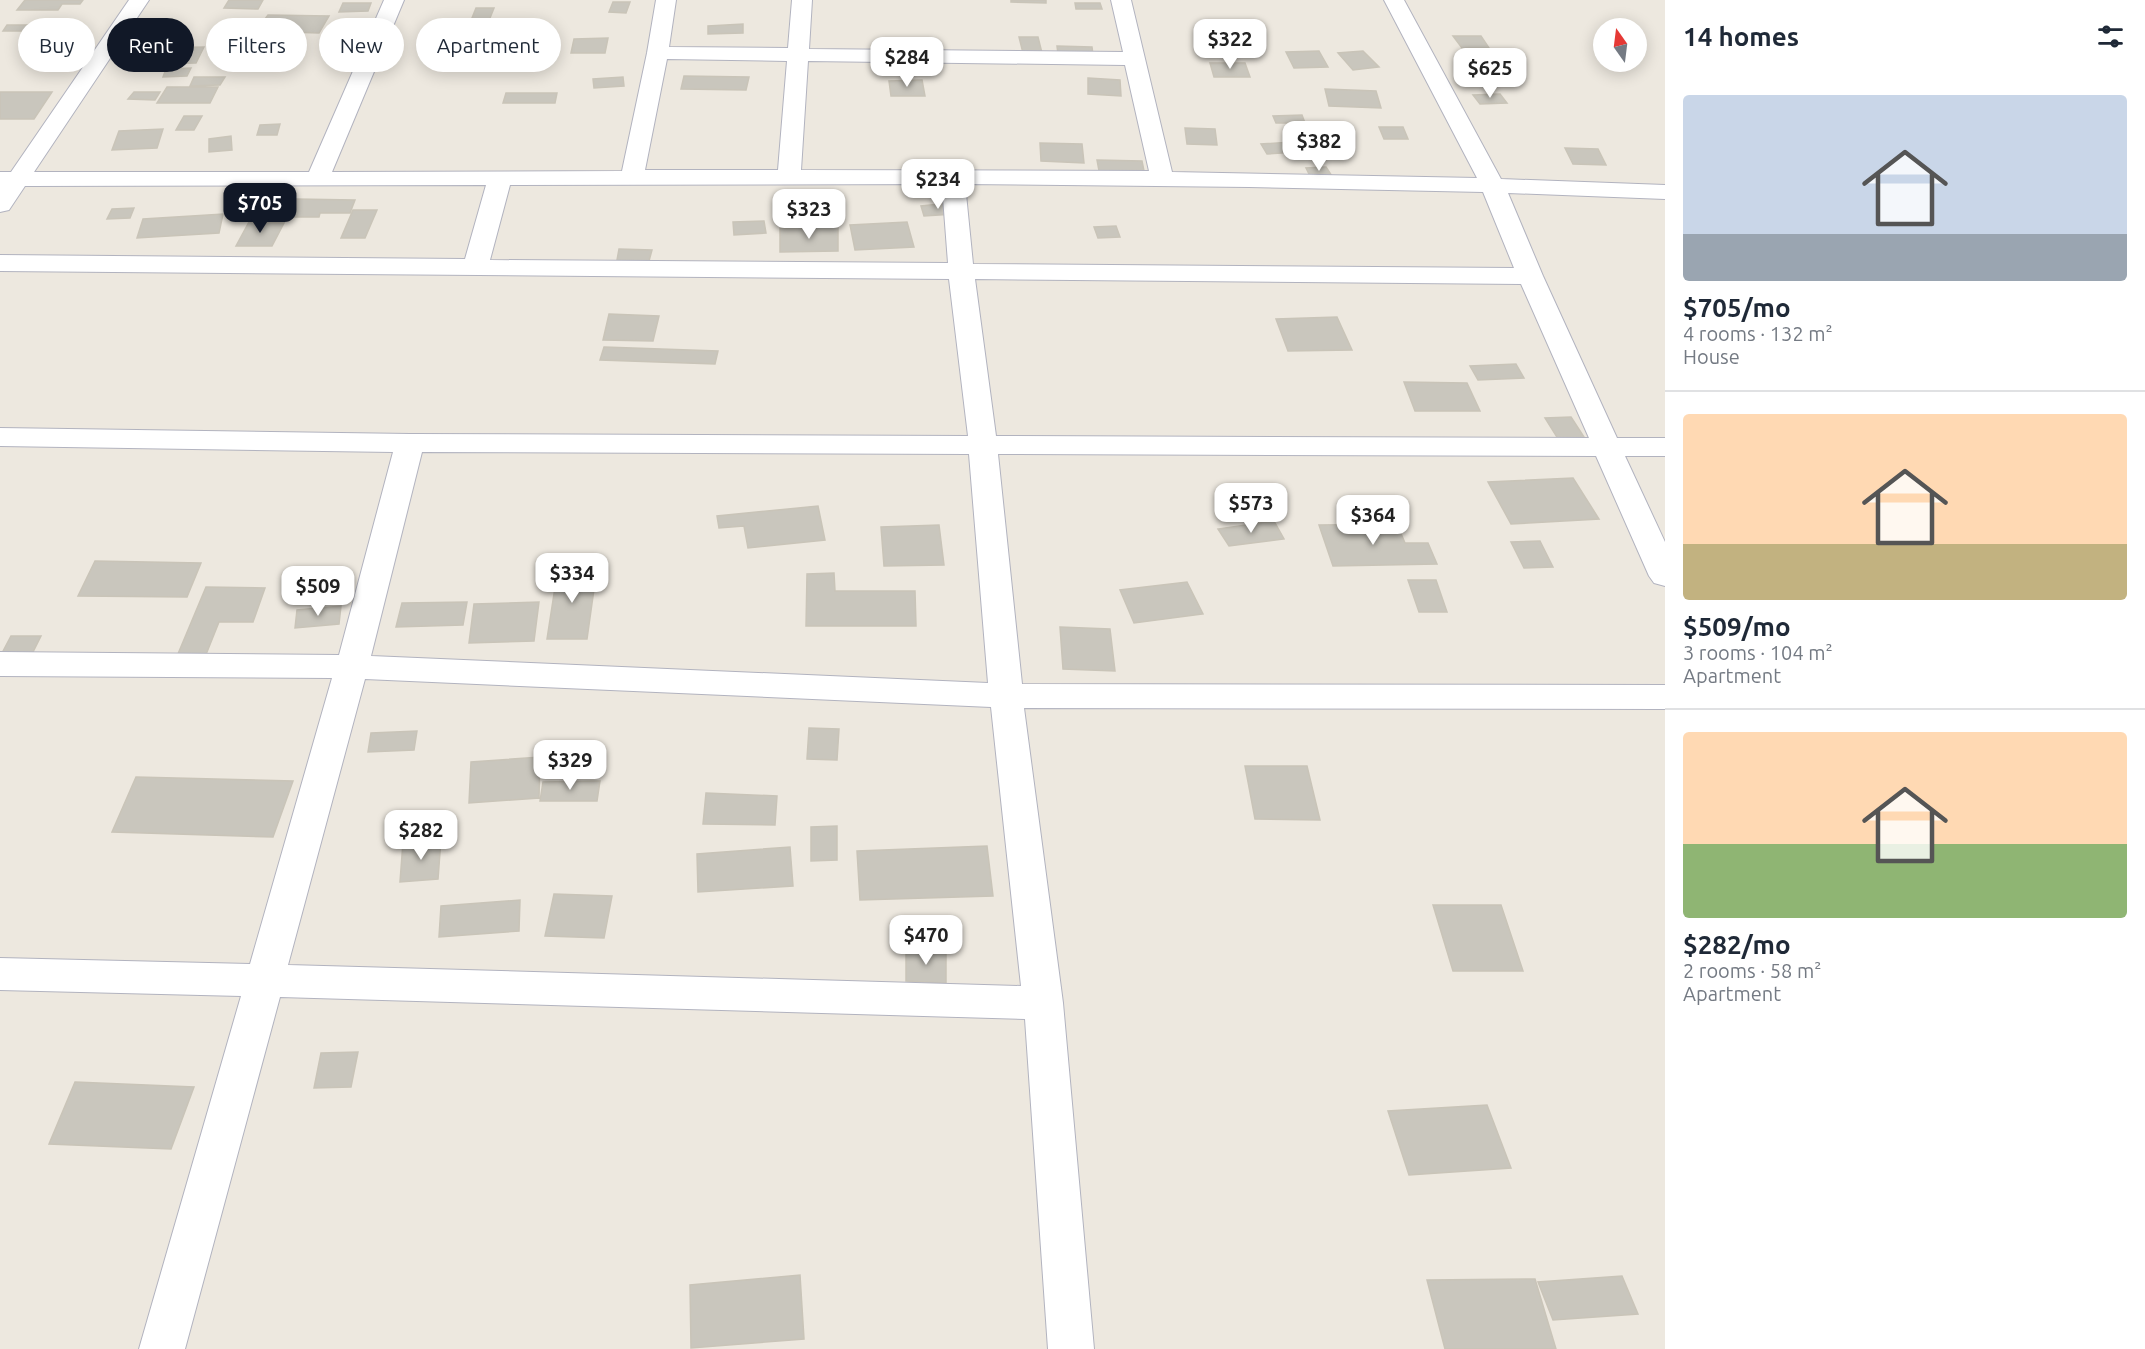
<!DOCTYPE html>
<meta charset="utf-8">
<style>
body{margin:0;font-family:Ubuntu,sans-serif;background:#f6f6f7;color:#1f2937;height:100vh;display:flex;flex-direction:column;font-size:22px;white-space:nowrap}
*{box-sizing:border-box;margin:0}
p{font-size:20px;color:#747a83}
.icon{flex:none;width:33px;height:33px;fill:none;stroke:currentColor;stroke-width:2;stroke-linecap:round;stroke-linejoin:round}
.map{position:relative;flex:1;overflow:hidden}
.drawer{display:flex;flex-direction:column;background:#fff;width:480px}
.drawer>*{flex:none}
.banner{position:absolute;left:18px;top:18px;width:570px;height:54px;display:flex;gap:12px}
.needle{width:39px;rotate:346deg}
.controls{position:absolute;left:1593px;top:18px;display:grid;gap:12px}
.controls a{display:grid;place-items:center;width:54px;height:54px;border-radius:50%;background:#fff;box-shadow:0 3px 15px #0003;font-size:30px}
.price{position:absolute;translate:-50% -51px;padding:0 14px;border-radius:12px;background:#fff;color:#222;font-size:20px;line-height:39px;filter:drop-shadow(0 2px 3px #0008)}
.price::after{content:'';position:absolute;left:50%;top:36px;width:18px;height:14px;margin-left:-9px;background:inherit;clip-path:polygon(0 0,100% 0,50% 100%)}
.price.on{background:#111827;color:#fff}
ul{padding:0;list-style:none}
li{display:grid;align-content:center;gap:12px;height:318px;padding:0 18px}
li+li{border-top:2px solid #e0e1e3}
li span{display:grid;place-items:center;height:186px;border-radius:6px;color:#555}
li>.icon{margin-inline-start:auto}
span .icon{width:108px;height:108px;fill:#fffc;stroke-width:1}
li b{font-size:26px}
h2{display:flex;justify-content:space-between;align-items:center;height:72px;padding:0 18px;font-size:26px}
.tag{padding:0 21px;border-radius:27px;background:#fff;box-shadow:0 3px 15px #0003;font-size:21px;line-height:54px}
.tag.on{background:#111827;color:#fff}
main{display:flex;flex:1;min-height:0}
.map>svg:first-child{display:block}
.building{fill:#c9c6bd;stroke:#c9c4b8;stroke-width:1.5}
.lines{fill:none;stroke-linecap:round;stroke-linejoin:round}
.minor-casing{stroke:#b2b3bf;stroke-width:2}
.minor{fill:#fff;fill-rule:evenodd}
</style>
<main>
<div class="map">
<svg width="1665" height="1349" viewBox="0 0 1665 1349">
<rect width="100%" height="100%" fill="#ede8df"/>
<path class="building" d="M25,0H83L80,4H62L58,10H17Z
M229,0H263L258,9L224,8Z
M1011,0H1046V3L1011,2Z
M613,2H630L626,13L609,12Z
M343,3H371L368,11L339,12Z
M1075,3H1100L1102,9H1076Z
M476,8H494L488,23H470Z
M268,15L329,16L319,33L256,31Z
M743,24V33L708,34V26Z
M7,25H33L29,31H3Z
M1453,36H1481L1489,48H1462Z
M1019,37H1038L1042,53H1023Z
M608,38L605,53H571L574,39Z
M1057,46L1092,47L1093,55L1058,54Z
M204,47L196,63L138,64L146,48Z
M1319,51L1328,67L1294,68L1286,52Z
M1363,51L1379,67L1353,70L1338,53Z
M1210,63H1245L1250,77H1214Z
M191,68L187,76L163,77L166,69Z
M684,76L749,77L746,90L681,89Z
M194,77H225L220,85L190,86Z
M623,77L624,86L594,88L593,79Z
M1088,78L1120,80L1121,96L1088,94Z
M922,80L925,96H891L889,81Z
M167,87H218L210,103H157Z
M1325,89L1376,91L1381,108L1329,106Z
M0,92H52L34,119H0Z
M134,92H160L155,100L128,99Z
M506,93H557L555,103H503Z
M1500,94L1507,103L1480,104L1473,95Z
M1302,115L1305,123H1276L1273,116Z
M184,116H202L194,130H176Z
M280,124L277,135H257L260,125Z
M1334,126L1343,138L1318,140L1310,128Z
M1379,127H1403L1408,139H1384Z
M1185,128L1215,129L1217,145L1187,144Z
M163,129L157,148L112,150L119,131Z
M231,136L232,150L209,152V139Z
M1306,141L1312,151L1267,154L1261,144Z
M1040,143L1082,144L1084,163L1041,161Z
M1565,148L1598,149L1606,165L1573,164Z
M1097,160L1142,161L1145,176H1100Z
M1326,167L1332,176L1311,178L1306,168Z
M296,199L355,200L350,213H320L319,217H288Z
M950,203L954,214L924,216L921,206Z
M134,208L130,218L107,219L112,209Z
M353,210H377L365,238H341Z
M223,214L219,233L137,238L143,219Z
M764,221L766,233L734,235L733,222Z
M249,222L284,223L272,246H236Z
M907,222L914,247L855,250L850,225Z
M1116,226L1120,237L1098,238L1094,227Z
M838,227V251L780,252V228Z
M619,249L652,250L649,261L617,260Z
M609,314L659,316L653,341L603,340Z
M1337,317L1352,350L1288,351L1276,319Z
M604,347L718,351L715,364L600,360Z
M1516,364L1524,378L1478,380L1470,366Z
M1404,382L1467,383L1480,411H1415Z
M1571,417L1586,440L1560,442L1545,418Z
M1573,478L1599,519L1511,524L1488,482Z
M818,506L825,540L748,548L744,526L719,528L717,516Z
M1274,521L1284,539L1229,546L1218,529Z
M1397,524L1405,543H1428L1437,564L1333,566L1319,525Z
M939,525L944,565L884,566L881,527Z
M1540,541L1553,567L1524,568L1511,542Z
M95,561L201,563L187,597L78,596Z
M558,568H597L587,639H547Z
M834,573L835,591H915L916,626H806L807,574Z
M1408,580H1436L1447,612H1419Z
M1187,582L1203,614L1134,623L1120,590Z
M206,587L265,588L253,622H219L203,662L175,661Z
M467,602L463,625L396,627L402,603Z
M539,602L534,641L469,643L474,604Z
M341,606L339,624L295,628L297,610Z
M1060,627L1110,629L1115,671L1063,669Z
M11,636H41L31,656L1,655Z
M809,728L839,729L837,760L807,759Z
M417,731L414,750L368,752L371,733Z
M540,757L539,798L469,803L471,762Z
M1245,766H1307L1320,820L1255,819Z
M136,777L293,781L273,837L112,832Z
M600,781L597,801H540L543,782Z
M706,793L777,796L775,825L703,824Z
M837,826V860L811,861V827Z
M441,839L438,879L400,882L403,842Z
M987,846L993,896L860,900L857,851Z
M790,847L793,886L698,892L697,854Z
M554,894L612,896L604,938L545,936Z
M520,900L519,931L439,937L441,906Z
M1433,905H1501L1523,971H1453Z
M906,949L946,951V983L906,981Z
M358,1052L351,1087L314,1088L321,1053Z
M75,1082L194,1087L171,1149L49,1144Z
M1487,1105L1511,1168L1409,1175L1388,1111Z
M800,1275L804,1339L691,1348L690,1285Z
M1622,1276L1638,1314L1553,1320L1538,1282Z
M1535,1279L1556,1349H1445L1427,1280Z"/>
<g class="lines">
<g class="minor-casing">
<path id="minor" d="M129,0H149L34,172H309L384,0H404L332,172L622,171L647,53L656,0H676L669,47L788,48L792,0H812L809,49L1123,52L1111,0H1131L1172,172L1477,178L1384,0H1404L1501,179L1665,185V199L1508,193L1543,276L1617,438H1665V456H1625L1665,542V586L1654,583L1649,576L1596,456L998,454L1022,684L1665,685V709L1024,708L1063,1003L1094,1349H1048L1025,1019L280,997L185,1349H139L241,996L0,990V958L250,964L332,678L0,676V652L339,655L393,452L0,446V428L410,434L968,436L949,279L0,271V255L465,259L486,185L25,186L9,210L0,212V172H11ZM667,59L787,61L778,170H645ZM808,61L1125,65L1149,171L801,170ZM942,184L948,263L490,260L510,185ZM965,184L1249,187L1483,192L1514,268L973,264ZM975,279L1521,284L1589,438L996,436ZM422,452L969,454L988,683L371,656ZM365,679L991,707L1021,986L288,965Z"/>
</g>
<use href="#minor" class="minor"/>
</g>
</svg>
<div class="controls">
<a><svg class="needle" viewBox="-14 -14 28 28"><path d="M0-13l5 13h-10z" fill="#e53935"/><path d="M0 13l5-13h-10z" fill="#747a83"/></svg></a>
</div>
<b class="price" style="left:1230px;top:70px">$322</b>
<b class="price" style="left:907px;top:88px">$284</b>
<b class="price" style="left:1490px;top:99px">$625</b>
<b class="price" style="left:1319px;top:172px">$382</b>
<b class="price" style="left:938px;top:210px">$234</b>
<b class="price on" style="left:260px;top:234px">$705</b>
<b class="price" style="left:809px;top:240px">$323</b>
<b class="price" style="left:1251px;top:534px">$573</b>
<b class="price" style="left:1373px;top:546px">$364</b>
<b class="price" style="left:572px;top:604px">$334</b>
<b class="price" style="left:318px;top:617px">$509</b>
<b class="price" style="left:570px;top:791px">$329</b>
<b class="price" style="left:421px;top:861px">$282</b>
<b class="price" style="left:926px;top:966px">$470</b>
<div class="banner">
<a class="tag">Buy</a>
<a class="tag on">Rent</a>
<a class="tag">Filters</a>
<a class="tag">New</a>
<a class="tag">Apartment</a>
</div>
</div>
<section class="drawer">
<h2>14 homes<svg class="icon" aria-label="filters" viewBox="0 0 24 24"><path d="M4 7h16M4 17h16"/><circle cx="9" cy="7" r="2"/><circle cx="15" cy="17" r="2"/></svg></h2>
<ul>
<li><span style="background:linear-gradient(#c9d6e8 75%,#9aa5b1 0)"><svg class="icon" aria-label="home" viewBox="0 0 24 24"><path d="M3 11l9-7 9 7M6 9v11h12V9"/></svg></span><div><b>$705/mo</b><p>4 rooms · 132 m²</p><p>House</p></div></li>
<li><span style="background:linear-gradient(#ffd9b3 70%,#c2b280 0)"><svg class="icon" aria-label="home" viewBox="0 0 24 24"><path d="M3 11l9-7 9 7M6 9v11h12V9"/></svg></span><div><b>$509/mo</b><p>3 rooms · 104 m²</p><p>Apartment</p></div></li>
<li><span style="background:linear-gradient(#ffd9b3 60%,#8fb573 0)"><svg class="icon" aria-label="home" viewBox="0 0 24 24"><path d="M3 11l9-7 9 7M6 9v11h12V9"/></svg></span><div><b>$282/mo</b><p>2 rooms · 58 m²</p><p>Apartment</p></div></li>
</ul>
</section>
</main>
